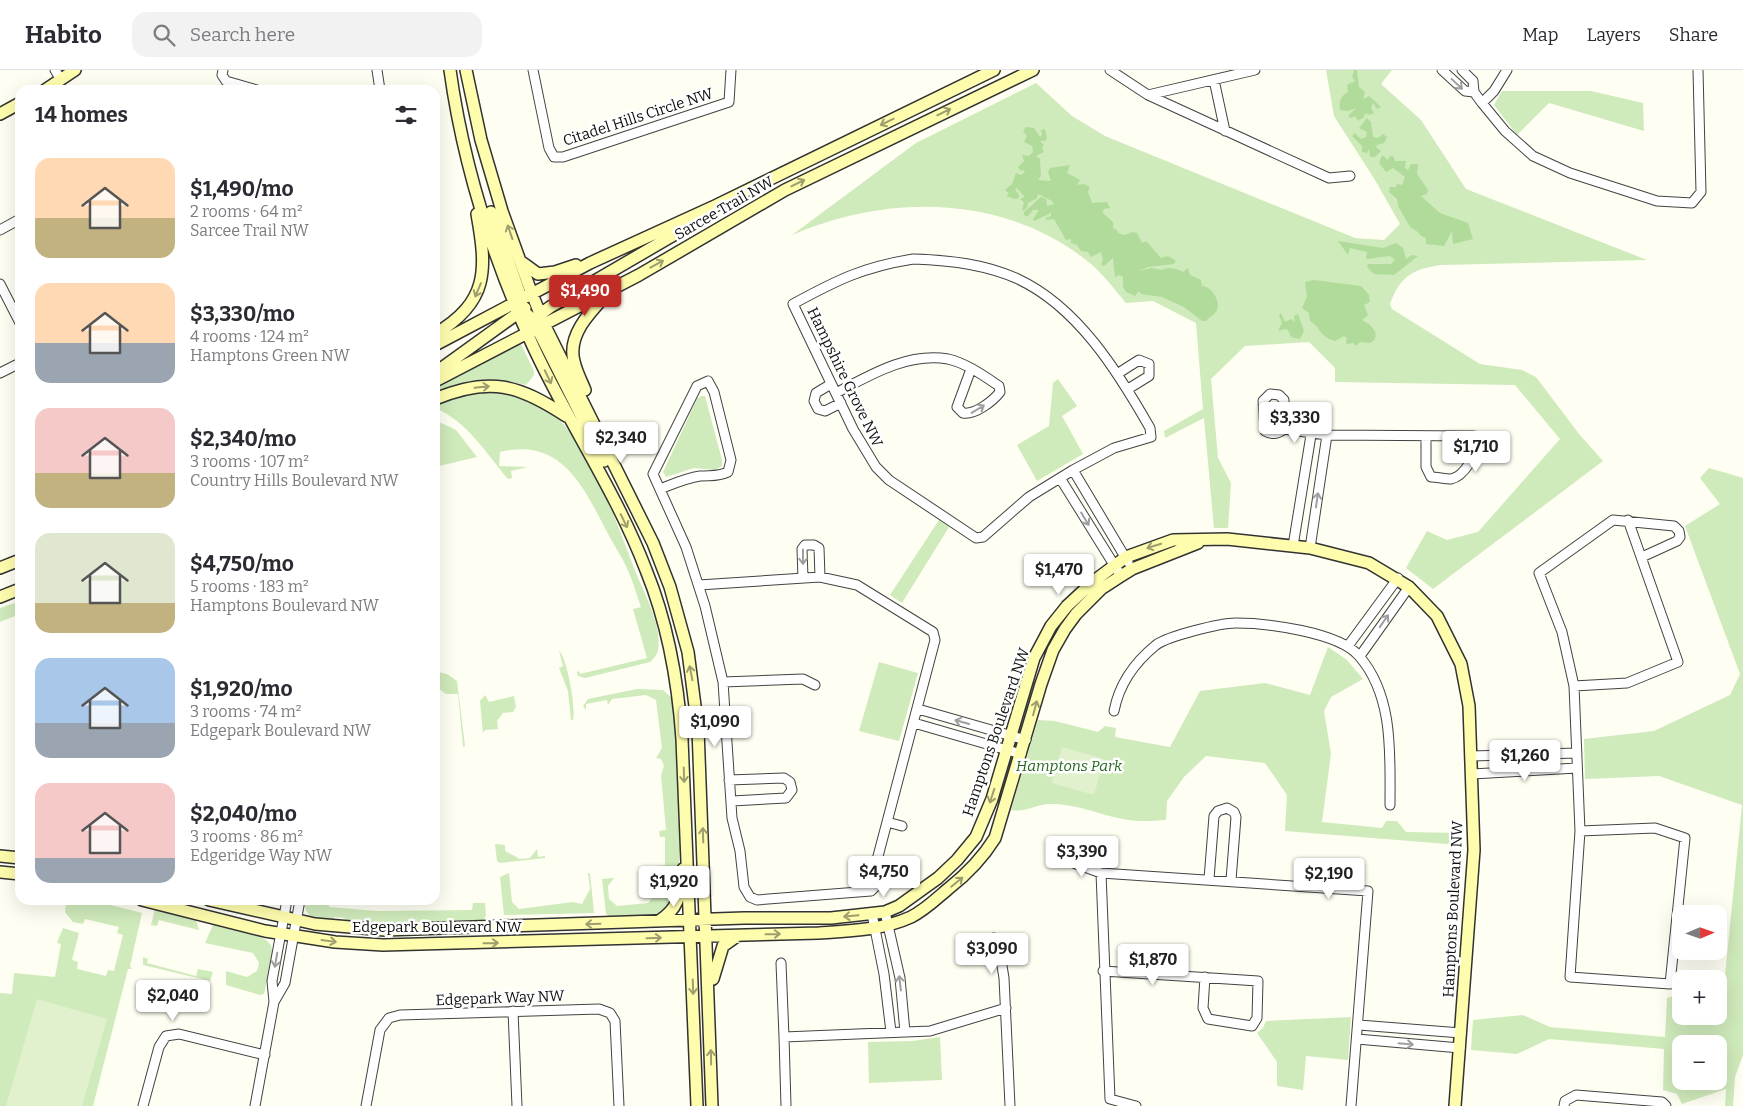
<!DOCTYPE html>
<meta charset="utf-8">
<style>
body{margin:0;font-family:Bitter,serif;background:#f2f2f3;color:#2b2b33;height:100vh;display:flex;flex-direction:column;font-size:19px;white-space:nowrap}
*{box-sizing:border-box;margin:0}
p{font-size:16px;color:#7c7c81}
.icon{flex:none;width:28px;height:28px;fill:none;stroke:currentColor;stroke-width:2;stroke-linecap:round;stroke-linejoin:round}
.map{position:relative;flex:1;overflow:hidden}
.drawer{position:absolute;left:15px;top:15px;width:425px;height:820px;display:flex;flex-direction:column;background:#fff;border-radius:15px;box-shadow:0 5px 20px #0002}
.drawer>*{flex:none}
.needle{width:32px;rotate:88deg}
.controls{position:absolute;left:1672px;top:835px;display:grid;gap:10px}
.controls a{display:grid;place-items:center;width:55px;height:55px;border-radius:10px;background:#fff;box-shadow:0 5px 20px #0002;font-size:25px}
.price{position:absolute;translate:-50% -42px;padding:0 11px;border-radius:5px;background:#fff;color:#222;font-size:16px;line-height:32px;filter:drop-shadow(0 1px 2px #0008)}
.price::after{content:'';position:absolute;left:50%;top:30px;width:15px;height:11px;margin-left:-8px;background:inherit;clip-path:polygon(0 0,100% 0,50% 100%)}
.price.current{background:#c02d27;color:#fff}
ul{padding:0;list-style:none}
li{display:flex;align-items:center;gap:15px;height:125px;padding:0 20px}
li span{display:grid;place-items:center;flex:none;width:140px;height:100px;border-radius:15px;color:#555}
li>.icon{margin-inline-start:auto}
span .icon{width:60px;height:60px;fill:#fffc;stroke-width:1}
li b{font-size:21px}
h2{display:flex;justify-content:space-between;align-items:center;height:60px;padding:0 20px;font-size:21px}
header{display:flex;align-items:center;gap:30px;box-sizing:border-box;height:70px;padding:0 25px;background:#fff;border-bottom:1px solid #e1e1e2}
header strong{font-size:24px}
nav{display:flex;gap:28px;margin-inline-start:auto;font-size:18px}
.search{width:350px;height:45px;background:#f2f2f3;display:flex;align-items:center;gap:12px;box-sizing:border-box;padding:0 18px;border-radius:15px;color:#7c7c81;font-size:19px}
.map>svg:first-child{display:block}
.green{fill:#cfeabb;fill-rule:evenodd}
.forest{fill:#b1db9a}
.pitch{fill:#e1f1cd}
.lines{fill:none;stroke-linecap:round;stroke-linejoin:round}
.street-casing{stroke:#434343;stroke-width:11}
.secondary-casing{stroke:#323232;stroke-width:14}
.street{stroke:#fff;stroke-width:9}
.secondary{stroke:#fefdae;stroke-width:11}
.oneway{stroke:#9f9f9f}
.oneway2{stroke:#9f9e6f}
.labels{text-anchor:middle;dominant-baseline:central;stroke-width:5;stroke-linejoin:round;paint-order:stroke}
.street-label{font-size:15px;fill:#101010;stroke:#fff}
.park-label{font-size:15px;font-style:italic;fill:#27681f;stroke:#fff}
</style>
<header>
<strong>Habito</strong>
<div class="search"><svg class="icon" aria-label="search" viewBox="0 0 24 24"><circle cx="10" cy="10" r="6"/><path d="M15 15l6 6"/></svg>Search here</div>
<nav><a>Map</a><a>Layers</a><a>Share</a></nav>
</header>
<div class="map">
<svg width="1743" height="1036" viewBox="0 0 1743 1036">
<rect width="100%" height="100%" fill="#fffef2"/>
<path class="green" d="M1326,0H1392L1381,14L1421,50L1466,119L1647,190L1441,195C1413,199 1400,206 1390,234L1392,239L1480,294L1522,300L1536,307L1579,364L1603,391L1433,519L1406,498L1427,461L1447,470L1478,462L1560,369L1515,315L1335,312V298L1309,272L1245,276L1211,309L1218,388L1231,413L1228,458H1214L1204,348L1165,368L1164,361L1203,339L1196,253L1153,231L1126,233C1115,220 1104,205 1091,194C1006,124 889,123 792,165L916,73L1036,13L1072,46L1105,66L1355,168L1384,170L1400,154L1375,110L1334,46Z
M1502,21H1591L1643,33L1644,61L1549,33L1517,65L1494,35Z
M518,273L521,274L534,301V305L526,315C495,306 465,312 435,324V316Z
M1058,309L1077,336L1062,346L1083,384L1037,411L1017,375L1049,356L1053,313Z
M492,319C516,324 539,327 557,347C595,388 616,452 636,503C645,525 662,555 658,580C657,585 654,588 650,592L585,608L578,606L577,602L579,601L580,604L647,588L633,539L641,537C637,527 635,517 631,508C625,491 614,476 606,460C583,416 561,367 500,382L499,396L528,397L511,401L512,408L508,409C485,382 468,352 435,338V333L456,326Z
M701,326H705L722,390V396L715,400L694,398L666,407L663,402L697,329Z
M435,350L456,360L477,387L435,397Z
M1709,398L1743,408V985L1735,1007L1733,1036H1725L1726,1019L1682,1034L1677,1024L1663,1020L1664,979L1549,969L1517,984L1471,980L1473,950L1523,945L1550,957L1665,967L1667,928L1679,924L1681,926V946H1719V935H1722L1742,735L1659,706L1585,709L1584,669L1654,661L1730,625L1740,604L1685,456L1720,434L1700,408ZM1681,974H1719V1011H1681Z
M939,450L949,457L902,533L890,525Z
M20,531V544L0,552V538Z
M1328,577L1347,590L1363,609L1331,627L1324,641L1331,684L1322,752L1382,758L1386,751H1397L1406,762L1460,763V775L1285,761L1287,725L1265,693L1206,686L1184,707L1167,731L1166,750C1151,751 1137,752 1123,749C1096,744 1079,734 1050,734C1037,734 1025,743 1011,740L1038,650L1055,651L1098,662L1105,656L1116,658L1115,667L1170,677L1200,621L1265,613L1310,625Z
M559,581C567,587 576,639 573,650H571L568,621L559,598L563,596Z
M879,592L918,603L899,671L859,661Z
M439,602L447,604L457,611L465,676L463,677L458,624H446L435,616V604Z
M637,619L663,620L672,628L675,637L681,767L677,824L664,843L611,848L606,844L602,809L614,808L608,816L609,829L617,836L648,833L656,823L655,813L658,814L656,796L665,795V767H660L659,761L666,760L661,705L664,696L661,689L656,688L662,678L656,630L646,625L612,629L608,635L607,630L586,634V640L583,636L588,629Z
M485,625L489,632L514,626L516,637L513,642L503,643L497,651L498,659L485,660L483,663L480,631Z
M495,774L505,775V781L520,789L530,788L537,779L538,787L545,786V788L500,793L497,791Z
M509,803L512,832L519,839L573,832L582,834L590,819L588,803H590L594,843L504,845L500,807Z
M66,830H91L142,843L130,896L132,899H128L93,1036H0V923L12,924L14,903L55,907L61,874L57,873L63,858L79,863L72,890L78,892L77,899L106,906L108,900L114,901L123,865L117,863L119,857L85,849L83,854L73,852L65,842Z
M305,830H330L329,837L377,841L472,840L473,833H485L486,846L482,852L401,855L345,853V848L334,847L333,852C318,850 303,849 305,830Z
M155,839L196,850L199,860L159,850L157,856L151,855Z
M213,855C227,858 272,863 272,880C272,894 267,910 264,924L260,925L226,915V901L247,907L257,901L259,893L253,883L205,873Z
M143,887L148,889L147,893L196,906L198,899L213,902L210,911L143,895Z
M1351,947L1348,990L1306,986L1303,1020L1277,1016V992L1257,963L1263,958L1266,951Z
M940,967L942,1010L869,1013L868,972L913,971Z"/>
<path class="forest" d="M1354,0H1357L1359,17L1365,22L1363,29L1369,26L1381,37L1377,39L1373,33L1371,38L1374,43L1370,45L1365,43L1364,47L1358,51L1355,46L1351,48L1348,46L1356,38L1347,41L1340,40C1339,33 1340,26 1348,22L1347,15L1355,11L1352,7Z
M1367,48L1371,52L1373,67L1378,68L1383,64L1387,67L1384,73L1377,75L1376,77L1381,81L1375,87H1370L1369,79L1367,83L1362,82V76L1352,66L1355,63L1361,69L1366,67L1367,62L1359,58Z
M1026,57L1034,58L1040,67L1042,65L1041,60L1045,59L1047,68L1045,71H1040L1044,75L1042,77L1044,82L1036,86L1040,89L1041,106L1038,110L1051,111L1048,102L1050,98L1070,95L1067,103L1080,110L1077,115L1084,114L1090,117L1088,122L1092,133L1107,132L1110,138L1104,139L1102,142L1113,152V158L1117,160L1118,163L1125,165L1132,162L1137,163L1142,173L1146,171L1161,188L1168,186L1176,191L1174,194L1148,197L1139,201L1152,198L1162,200C1168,196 1177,199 1183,202L1188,198L1190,205L1201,210L1202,216C1211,216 1221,231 1217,240C1215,245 1209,247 1206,251H1202L1184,237L1162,227L1141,224L1139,221L1135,226L1126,222L1123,217V207L1119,205L1116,207L1115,206L1113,188L1104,196L1101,195L1103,190L1101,182L1091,187L1088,182L1081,181L1077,175L1071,173V169L1066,170L1054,149L1047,150L1045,148L1051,146V143L1034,151L1033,149L1039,140H1033L1027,147L1024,145V142L1041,127L1046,129L1047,136L1054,134L1052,131L1038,124L1037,128L1028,133L1027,138L1022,141L1024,132L1020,129L1025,127L1017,118L1015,120L1019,125V128L1015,129L1006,126L1009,123L1005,120L1012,114L1016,103L1021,105L1025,102L1023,100L1021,101L1018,97L1024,91L1022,85L1029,86L1033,82L1032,76L1024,72L1027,66L1023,61Z
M1382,85L1388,90L1390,86H1393L1395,91H1406L1405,98L1408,100L1411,94H1418L1417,104L1428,120L1427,124L1421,126L1440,143L1468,153L1473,169L1453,174L1452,161L1444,176L1426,174V168L1421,166L1418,162L1410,157L1398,136L1397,129L1389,122L1390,117H1396L1397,114L1402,115L1405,107L1393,98L1386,102L1379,93Z
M1338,171L1383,178L1396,173L1403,178L1406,189L1412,185L1418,186L1394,205L1374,204L1367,197L1368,194H1391L1395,190L1390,186L1366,189L1367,182L1350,178L1348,185Z
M1314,210L1361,216L1369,225L1370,232L1364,235L1368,245L1362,250C1368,253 1378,259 1375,269L1370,273L1360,272L1356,276L1353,273L1346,274L1347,268L1344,266L1335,271C1318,266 1321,257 1310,251L1309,243L1302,238L1307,227L1305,212Z
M1281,243L1285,252L1291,249L1295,252L1294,246L1298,244L1304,261L1300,269L1291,267L1288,260L1285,259L1278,261L1282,253L1279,245Z"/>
<path class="pitch" d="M1062,677L1104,689L1094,725L1052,713Z
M37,929L107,949L82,1036H6Z"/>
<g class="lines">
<g class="street-casing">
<path id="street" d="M55,0L61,10
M223,0L222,5L226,11L257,20
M377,0L380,20
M533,0L549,78L554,87H563L729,32L731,0
M1110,0L1148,25L1329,108L1350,106
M1442,0L1465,21L1474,22
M1462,0L1473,11L1474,22L1482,33L1505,61L1533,86L1570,103L1657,131L1692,133L1701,122L1698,0
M1214,10L1225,61
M1148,25L1255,0
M1482,33L1494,21L1507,0
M0,160L20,149
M913,189C949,190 985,194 1018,209C1078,237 1118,302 1150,358L1151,367L1114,378L1073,400L1029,427L983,467L976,468L889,410L876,397L853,359L793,234C837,210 863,197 913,189Z
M0,214L20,253
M0,303L20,293
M1117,304L1139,290L1149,294V306L1128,319
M831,314L816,323L814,331L818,339L825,341L841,333
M836,323C870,305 908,282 948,289C966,293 984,306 999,316L1000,322C993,331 975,345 963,343L957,337L971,299
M1284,359V330L1279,325L1270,324L1263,331L1265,361C1272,365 1278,364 1284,359L1327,365L1474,366L1478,370C1479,381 1464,407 1451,409C1445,409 1437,407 1431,407L1426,397V367
M1073,400L1128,492
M1060,408L1121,506
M660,419C673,414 686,408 700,406C711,405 718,407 728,402L731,390L714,322L708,311L697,316L653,404L686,477L705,536L723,612L732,748L740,781L744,817L750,827L757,830L871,821L879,813L877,790L935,570L933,562L857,515L820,507L699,515
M1293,476L1311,365
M1310,478L1327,365
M803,508L802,479L805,475H814L819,478L820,507
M1348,576L1398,508
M1360,586L1409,517
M723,612L803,609L815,615
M1574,616L1627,613L1678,592L1628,450
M918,639L1026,670
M1114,641C1119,615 1135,592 1156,575C1168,566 1220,553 1236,553C1266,553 1339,562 1359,586C1394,626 1390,685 1390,735
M914,653L1021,684
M1471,686L1577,683
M1472,704L1577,698
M729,710L784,708L790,712L792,720L786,728L732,731
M887,752L902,756
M1580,761L1655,758L1685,768L1670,914L1570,907L1580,761L1574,616L1562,562L1539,503L1613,450L1674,456L1679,461L1680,467L1677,471L1642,487
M1071,792L1101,803L1368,821L1351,1036
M1101,803L1110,1029L1136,1036
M1209,809L1214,746L1218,741L1227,738L1234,742L1236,747L1231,810
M885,842L900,908L905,962
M872,844L884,904L891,962
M994,868L1000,884L1004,908L1010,1036
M781,893L784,967
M1103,901L1258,911L1257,948L1252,956L1208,949L1203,938L1205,907
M274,932L285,913L300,830
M513,941L517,1036
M1359,955L1461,963
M1357,969L1460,978
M143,1036L159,977L166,966L179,964L265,985
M255,1036L274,932L272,911L287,830
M366,1036L380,960L389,948L400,945L599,939L610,943L615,951L619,1036
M786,1036L784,967L930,961L1006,938
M1564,1036L1565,1031L1576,1025L1662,1032L1666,1036"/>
</g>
<g class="secondary-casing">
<path id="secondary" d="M450,0C463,94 493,188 532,274C567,351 616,421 646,500C668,554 678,611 682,669L697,1036
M466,0L481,70L502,141L529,216L544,254L653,473L670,517L688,582L698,659L712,1036
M45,20L75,0
M0,44L20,33
M491,142L522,230
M520,191L538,204L555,202L576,195
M516,234L533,250L604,391
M534,249L550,237L696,152
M435,264C489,232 487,200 477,144
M435,275L590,193L717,135L994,0
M435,303L525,238
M435,311L639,205L785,120L1033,0
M585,320C581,310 576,301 574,291C567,265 591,241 607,224
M435,329C490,306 519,315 566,346
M0,498L20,490
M0,527L20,519
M0,786L20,788
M0,802L20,804
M142,830L265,861L335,872L383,875L819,863C849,861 883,860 911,847C925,840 936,829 948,819C967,804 982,789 995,768L1041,614L1053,580L1065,559L1076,544L1101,519L1121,506L1132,499L1198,473
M209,830L315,854L385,860L744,848H831L885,842L899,836L938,808L957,790L976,767L992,729L1034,588L1051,556L1067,536L1094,511L1126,487L1173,470L1227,469L1310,478L1369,493L1409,517L1437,546L1461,594L1469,636L1474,780L1455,1036
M659,851C680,838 680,823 683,799
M713,909L723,876L737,866"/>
</g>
<use href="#street" class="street"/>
<use href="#secondary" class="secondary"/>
</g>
<defs><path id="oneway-shaft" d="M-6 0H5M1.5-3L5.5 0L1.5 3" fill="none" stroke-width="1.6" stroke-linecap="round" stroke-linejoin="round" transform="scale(1.25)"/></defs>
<g class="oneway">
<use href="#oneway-shaft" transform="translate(1457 14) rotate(43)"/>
<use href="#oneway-shaft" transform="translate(978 339) rotate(-31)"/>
<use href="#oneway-shaft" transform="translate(1317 430) rotate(-82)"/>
<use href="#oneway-shaft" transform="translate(1085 449) rotate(59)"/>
<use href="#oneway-shaft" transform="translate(803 487) rotate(90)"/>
<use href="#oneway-shaft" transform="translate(1384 551) rotate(-55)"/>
<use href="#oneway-shaft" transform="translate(962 652) rotate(-164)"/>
<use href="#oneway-shaft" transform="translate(276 890) rotate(100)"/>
<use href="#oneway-shaft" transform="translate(900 913) rotate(-97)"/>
<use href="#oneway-shaft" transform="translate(1406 974) rotate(5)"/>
</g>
<g class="oneway2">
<use href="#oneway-shaft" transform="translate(944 42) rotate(-26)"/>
<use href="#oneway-shaft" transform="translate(887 52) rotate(154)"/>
<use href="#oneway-shaft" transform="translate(798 113) rotate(-26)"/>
<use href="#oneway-shaft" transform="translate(510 162) rotate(-109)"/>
<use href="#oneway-shaft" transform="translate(657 194) rotate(-29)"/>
<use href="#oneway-shaft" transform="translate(478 220) rotate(113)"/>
<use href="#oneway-shaft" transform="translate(548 307) rotate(64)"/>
<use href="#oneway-shaft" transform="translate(482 317) rotate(-6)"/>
<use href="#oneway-shaft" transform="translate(624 451) rotate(64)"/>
<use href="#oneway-shaft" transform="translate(1154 476) rotate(163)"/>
<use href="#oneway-shaft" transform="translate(691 603) rotate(-101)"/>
<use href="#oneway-shaft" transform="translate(1035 638) rotate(-75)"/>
<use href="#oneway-shaft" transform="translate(684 705) rotate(88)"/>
<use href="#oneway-shaft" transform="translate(992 726) rotate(108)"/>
<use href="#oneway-shaft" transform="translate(703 765) rotate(-92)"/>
<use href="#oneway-shaft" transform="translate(957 812) rotate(-39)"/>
<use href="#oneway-shaft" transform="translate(851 846) rotate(175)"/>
<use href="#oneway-shaft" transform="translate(593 854) rotate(178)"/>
<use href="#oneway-shaft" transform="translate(773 864) rotate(-1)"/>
<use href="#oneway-shaft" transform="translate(654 868) rotate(-2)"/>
<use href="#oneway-shaft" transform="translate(329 871) rotate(8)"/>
<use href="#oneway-shaft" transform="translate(491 873) rotate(-1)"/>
<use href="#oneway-shaft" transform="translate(693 917) rotate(88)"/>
<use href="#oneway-shaft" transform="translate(711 987) rotate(-91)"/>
</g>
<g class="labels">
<g class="street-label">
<text transform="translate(638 47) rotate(-18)">Citadel Hills Circle NW</text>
<text transform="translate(724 138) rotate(-30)">Sarcee Trail NW</text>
<text transform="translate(845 307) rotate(64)">Hampshire Grove NW</text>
<text transform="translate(996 662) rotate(-71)">Hamptons Boulevard NW</text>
<text transform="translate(1453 839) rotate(-87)">Hamptons Boulevard NW</text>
<text x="437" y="857">Edgepark Boulevard NW</text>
<text transform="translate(500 928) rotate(-2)">Edgepark Way NW</text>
</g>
<g class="park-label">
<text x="1069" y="696">Hamptons Park</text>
</g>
</g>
</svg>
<div class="controls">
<a><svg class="needle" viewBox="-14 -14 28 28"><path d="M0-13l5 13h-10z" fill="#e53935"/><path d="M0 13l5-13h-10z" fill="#7c7c81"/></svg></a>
<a>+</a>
<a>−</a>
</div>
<b class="price current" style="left:585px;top:247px">$1,490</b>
<b class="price" style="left:1295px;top:374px">$3,330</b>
<b class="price" style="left:621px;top:394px">$2,340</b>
<b class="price" style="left:1476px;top:403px">$1,710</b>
<b class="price" style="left:1059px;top:526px">$1,470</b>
<b class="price" style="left:715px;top:678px">$1,090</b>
<b class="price" style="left:1525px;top:712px">$1,260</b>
<b class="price" style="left:1082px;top:808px">$3,390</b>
<b class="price" style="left:884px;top:828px">$4,750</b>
<b class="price" style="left:1329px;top:830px">$2,190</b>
<b class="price" style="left:674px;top:838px">$1,920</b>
<b class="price" style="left:992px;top:905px">$3,090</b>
<b class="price" style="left:1153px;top:916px">$1,870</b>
<b class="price" style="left:173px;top:952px">$2,040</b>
<section class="drawer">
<h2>14 homes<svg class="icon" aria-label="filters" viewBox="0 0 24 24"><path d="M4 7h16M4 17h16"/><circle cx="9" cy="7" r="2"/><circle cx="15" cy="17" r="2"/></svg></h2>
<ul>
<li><span style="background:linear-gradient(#ffd9b3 60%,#c2b280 0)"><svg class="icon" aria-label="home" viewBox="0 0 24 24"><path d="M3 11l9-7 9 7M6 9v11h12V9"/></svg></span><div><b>$1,490/mo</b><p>2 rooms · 64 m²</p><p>Sarcee Trail NW</p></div></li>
<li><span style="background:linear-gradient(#ffd9b3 60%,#9aa5b1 0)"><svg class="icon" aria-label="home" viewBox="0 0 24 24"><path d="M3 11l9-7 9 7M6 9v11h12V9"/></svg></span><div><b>$3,330/mo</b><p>4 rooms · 124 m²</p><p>Hamptons Green NW</p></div></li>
<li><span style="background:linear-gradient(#f6c9c9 65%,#c2b280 0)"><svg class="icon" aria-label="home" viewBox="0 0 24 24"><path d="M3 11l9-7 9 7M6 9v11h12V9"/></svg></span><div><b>$2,340/mo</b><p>3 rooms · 107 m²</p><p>Country Hills Boulevard NW</p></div></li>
<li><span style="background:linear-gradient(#dfe7d0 70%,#c2b280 0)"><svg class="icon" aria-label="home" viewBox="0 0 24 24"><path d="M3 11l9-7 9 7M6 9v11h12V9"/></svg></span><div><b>$4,750/mo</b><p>5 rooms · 183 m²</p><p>Hamptons Boulevard NW</p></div></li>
<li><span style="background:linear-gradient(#a9c7e8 65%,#9aa5b1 0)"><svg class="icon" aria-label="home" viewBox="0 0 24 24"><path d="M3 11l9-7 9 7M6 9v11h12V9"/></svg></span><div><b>$1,920/mo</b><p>3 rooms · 74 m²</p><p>Edgepark Boulevard NW</p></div></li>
<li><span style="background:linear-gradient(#f6c9c9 75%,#9aa5b1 0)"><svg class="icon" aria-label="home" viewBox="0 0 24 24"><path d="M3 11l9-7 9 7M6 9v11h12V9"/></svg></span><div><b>$2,040/mo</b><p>3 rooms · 86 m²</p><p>Edgeridge Way NW</p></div></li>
</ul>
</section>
</div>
